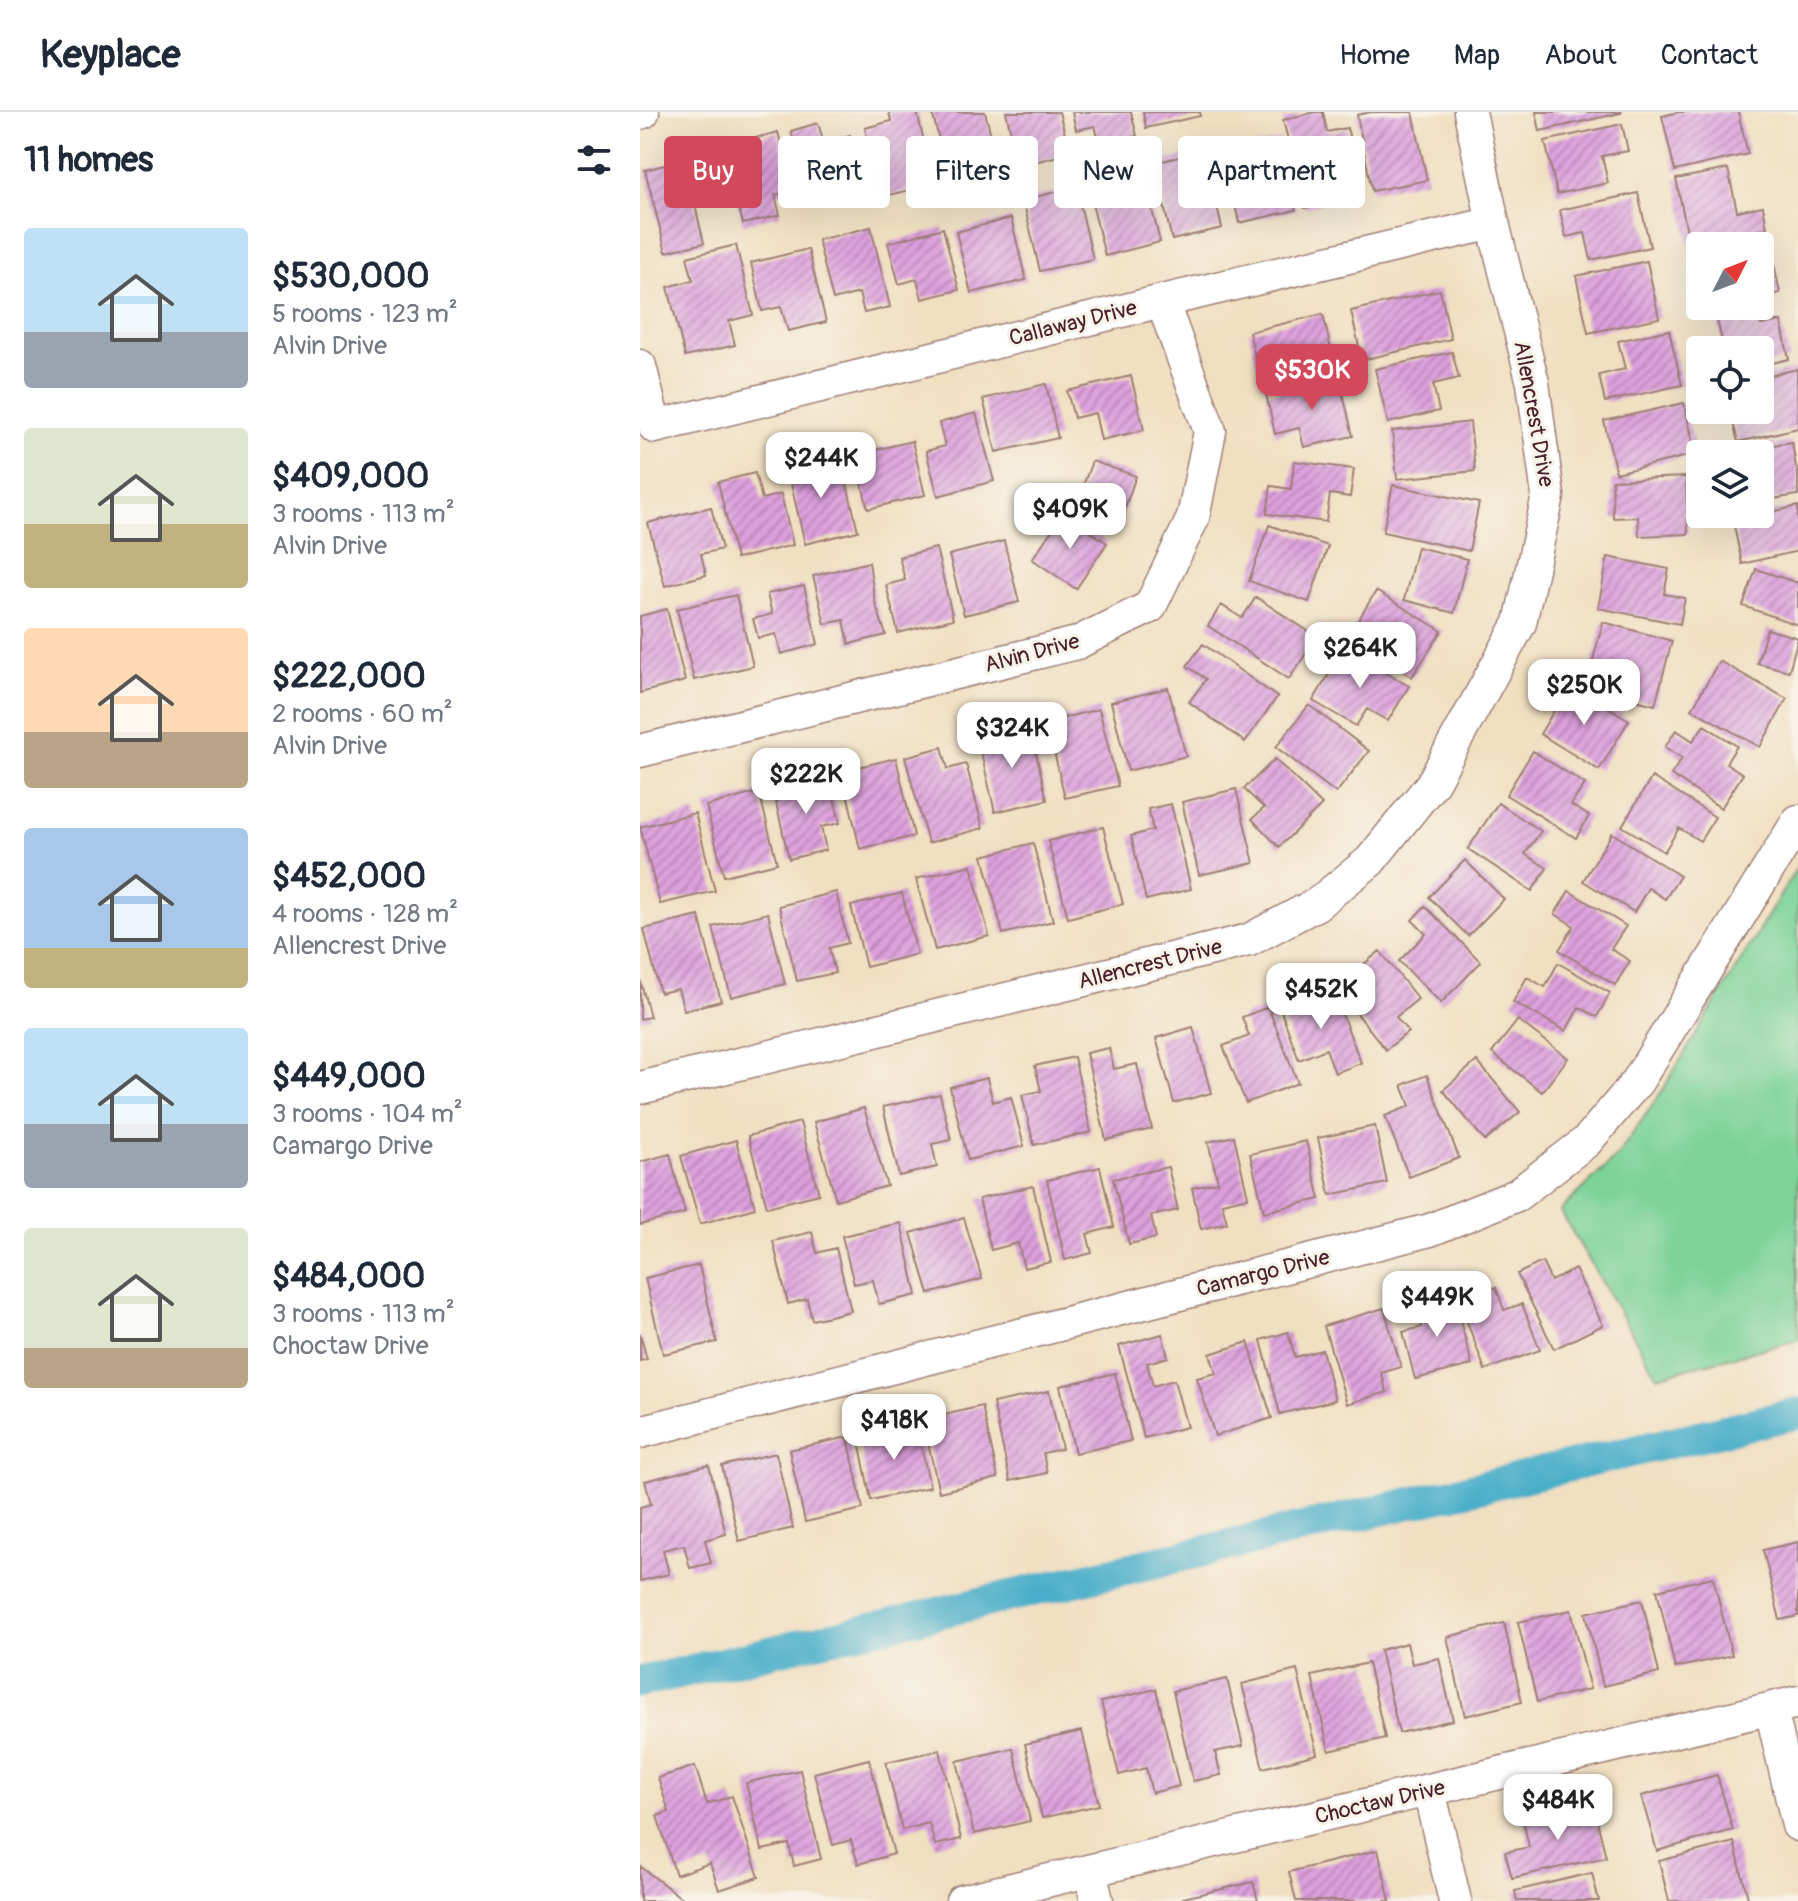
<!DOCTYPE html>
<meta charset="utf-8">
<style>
body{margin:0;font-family:Pangolin,sans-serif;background:#f2f2f3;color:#1f2937;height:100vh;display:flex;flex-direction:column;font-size:30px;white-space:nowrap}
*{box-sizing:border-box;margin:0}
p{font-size:26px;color:#747a83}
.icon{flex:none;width:44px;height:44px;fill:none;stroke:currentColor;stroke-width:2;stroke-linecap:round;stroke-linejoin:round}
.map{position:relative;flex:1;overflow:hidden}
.details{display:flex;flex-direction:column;background:#fff;width:640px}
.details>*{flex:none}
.hud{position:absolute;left:24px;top:24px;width:760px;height:72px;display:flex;gap:16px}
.needle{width:52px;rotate:48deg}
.buttons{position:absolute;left:1046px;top:120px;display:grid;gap:16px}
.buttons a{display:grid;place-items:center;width:88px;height:88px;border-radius:8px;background:#fff;box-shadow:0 8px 32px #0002;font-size:40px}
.price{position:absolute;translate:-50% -68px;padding:0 18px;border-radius:16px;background:#fff;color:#222;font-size:26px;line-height:52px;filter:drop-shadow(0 2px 4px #0008)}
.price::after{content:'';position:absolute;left:50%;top:48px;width:24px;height:18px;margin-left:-12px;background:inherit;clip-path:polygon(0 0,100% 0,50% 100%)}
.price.current{background:#d1495b;color:#fff}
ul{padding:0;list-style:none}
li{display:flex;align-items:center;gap:24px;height:200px;padding:0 24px}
li span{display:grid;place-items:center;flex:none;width:224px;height:160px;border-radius:8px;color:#555}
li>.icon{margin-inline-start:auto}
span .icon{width:96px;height:96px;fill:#fffc;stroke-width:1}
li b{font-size:34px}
h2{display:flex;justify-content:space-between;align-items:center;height:96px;padding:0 24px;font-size:34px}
.chip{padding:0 28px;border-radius:8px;background:#fff;box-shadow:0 8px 32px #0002;font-size:28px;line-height:72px}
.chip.current{background:#d1495b;color:#fff}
header{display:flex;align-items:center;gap:48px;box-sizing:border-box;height:112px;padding:0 40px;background:#fff;border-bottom:2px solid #e0e1e3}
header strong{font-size:38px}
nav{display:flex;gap:44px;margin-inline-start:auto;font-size:28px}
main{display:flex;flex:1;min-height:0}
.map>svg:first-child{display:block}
.green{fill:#7cd297;stroke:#637861;stroke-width:2}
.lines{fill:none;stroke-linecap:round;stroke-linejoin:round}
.canal{stroke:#49aec9;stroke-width:32}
.building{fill:url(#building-hatch)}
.street-casing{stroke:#9e7f76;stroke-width:35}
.street{stroke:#fff;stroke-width:32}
.labels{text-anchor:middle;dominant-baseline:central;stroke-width:6;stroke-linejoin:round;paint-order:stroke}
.street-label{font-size:22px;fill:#4a1f2b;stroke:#f7f3e8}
</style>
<header>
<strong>Keyplace</strong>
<nav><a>Home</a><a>Map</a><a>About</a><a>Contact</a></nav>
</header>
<main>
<section class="details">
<h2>11 homes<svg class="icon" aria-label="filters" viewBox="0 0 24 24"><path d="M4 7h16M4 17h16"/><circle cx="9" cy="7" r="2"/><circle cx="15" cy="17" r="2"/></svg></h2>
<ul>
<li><span style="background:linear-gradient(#bfe0f5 65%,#9aa5b1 0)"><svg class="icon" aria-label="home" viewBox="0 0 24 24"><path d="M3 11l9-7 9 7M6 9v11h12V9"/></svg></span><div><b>$530,000</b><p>5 rooms · 123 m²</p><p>Alvin Drive</p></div></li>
<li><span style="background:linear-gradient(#dfe7d0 60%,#c2b280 0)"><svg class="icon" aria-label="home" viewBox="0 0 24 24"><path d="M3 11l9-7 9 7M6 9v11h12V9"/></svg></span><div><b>$409,000</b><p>3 rooms · 113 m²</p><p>Alvin Drive</p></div></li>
<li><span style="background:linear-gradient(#ffd9b3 65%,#b9a48a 0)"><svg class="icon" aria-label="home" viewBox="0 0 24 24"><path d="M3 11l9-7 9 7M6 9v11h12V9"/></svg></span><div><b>$222,000</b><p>2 rooms · 60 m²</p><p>Alvin Drive</p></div></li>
<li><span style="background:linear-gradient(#a9c7e8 75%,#c2b280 0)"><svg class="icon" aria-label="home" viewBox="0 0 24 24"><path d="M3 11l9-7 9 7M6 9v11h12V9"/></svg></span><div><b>$452,000</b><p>4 rooms · 128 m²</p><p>Allencrest Drive</p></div></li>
<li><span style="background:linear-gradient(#bfe0f5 60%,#9aa5b1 0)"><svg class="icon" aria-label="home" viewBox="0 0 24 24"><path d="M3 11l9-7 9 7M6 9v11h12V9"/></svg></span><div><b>$449,000</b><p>3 rooms · 104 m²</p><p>Camargo Drive</p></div></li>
<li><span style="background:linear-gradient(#dfe7d0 75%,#b9a48a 0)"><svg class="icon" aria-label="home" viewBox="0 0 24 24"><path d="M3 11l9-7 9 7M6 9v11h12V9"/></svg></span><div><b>$484,000</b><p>3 rooms · 113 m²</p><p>Choctaw Drive</p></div></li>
</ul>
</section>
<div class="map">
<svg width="1158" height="1789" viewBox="0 0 1158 1789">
<defs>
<pattern id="building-hatch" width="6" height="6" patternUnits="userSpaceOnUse" patternTransform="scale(2)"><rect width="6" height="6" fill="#dca0dd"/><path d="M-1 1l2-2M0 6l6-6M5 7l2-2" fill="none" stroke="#b482b3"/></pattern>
</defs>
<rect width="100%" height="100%" fill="#f7f3e8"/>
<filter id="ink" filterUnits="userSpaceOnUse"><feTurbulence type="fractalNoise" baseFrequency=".0125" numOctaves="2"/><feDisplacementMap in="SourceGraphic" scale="16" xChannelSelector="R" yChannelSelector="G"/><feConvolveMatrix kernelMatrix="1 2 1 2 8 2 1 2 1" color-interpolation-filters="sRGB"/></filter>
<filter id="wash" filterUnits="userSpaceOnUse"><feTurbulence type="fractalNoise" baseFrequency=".006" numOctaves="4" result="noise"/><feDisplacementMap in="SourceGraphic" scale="32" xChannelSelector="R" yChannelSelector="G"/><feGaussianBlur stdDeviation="1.8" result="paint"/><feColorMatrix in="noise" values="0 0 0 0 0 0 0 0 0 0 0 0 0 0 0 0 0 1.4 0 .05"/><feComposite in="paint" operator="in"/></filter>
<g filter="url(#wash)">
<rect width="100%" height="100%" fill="#f1dfc1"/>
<path class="green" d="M1158,754V1228L1017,1264L920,1099L977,1044L1020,982Z"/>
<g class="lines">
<path class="canal" d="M0,1570L1158,1301"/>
</g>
<g id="blocks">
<path class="building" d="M249,0H277L294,72L241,85L225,16L251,9Z
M292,0H345L358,51L308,63Z
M366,0H419L430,41L379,54Z
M432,0H491L497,24L460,33L455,14L436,18Z
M503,0H560V4L506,16Z
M675,0H683L687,20L707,16L718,60L698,65L704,86L665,96L643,8Z
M731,0H773L787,68L732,79L717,3Z
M896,0H981V1L900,19Z
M1039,0H1098L1108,42L1035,59L1022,4Z
M178,11L184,31L210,23L227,81L200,89L195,70L168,77L151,19Z
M982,12L988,39L962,44L968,71L917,82L905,29Z
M138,20L153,78L135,83L140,103L103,112L88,54L107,49L101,30Z
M640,28L656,98L599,111L589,65L607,61L602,37Z
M564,39L582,116L532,128L514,51Z
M63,43L73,85L54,89L64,131L26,140L5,58Z
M500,49L520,130L465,144L445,63Z
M1088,57L1097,99L1123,94L1127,116L1101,122L1104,134H1060L1059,178L1036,67Z
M436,75L453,147L400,159L383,88Z
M998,81L1010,135L951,148L945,121L926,125L920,98Z
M371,106L386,168L331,181L316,120Z
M231,115L250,195L224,201L219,181L193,188L178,128Z
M303,116L319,178L282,187L277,167L259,172L248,131Z
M96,133L113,203L89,209L95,233L45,245L28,175L53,168L47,145Z
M168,137L186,210L148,219L141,195L122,199L111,151Z
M1131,138L1140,181L1120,185V140Z
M1007,149L1019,206L948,221L936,164Z
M800,178L811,227L722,248L711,199Z
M1116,195L1121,213L1141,209L1149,247L1120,254V238H1084L1076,204Z
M683,202L695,256L622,273L609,220Z
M1029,218L1042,273L965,290L959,263L985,257L978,229Z
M812,240L819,266L793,272L799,299L748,311L735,257Z
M1157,257L1158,316L1098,330L1090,298H1120V266Z
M491,264L504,318L461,328L455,301L434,306L427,279Z
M699,265L713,324L664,335L659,316L635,322L626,282Z
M406,272L418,326L356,340L343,287Z
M1044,291L1056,342L976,361L964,309Z
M336,301L354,369L298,384L286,339L305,334L299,311Z
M830,310L835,359L757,367L752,319Z
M272,329L285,383L228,397L215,343Z
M1152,330L1156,356H1158V383L1120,389V342H1102L1101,338Z
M171,340L176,361L203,355L218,419L165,432L145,346Z
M452,349L496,364L478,415L434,399Z
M654,349L714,357L710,385L690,382L686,410L627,402L631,374L651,377Z
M115,361L122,387L141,382L153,433L96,447L78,370Z
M1046,365L1048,422L999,424L998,405L973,406L972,368Z
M753,373L839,391L829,439L743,420Z
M1158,394V439L1102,452L1093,409Z
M71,395L82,437L61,442L66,463L25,474L8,411Z
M424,401L467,431L436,477L392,447Z
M629,413L688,434L669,490L609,469Z
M364,429L379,490L324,503L309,443Z
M777,435L827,447L814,501L764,488Z
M296,436L313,507L258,521L246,473L265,468L259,445Z
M968,445L1029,457L1024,482L1045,486L1040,512L958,496Z
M229,450L235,490L246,523L209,532L204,508L185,512L173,464Z
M1116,457L1158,471V513L1103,494Z
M164,474L178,532L141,542L136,522L118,526L113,507L132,502L127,482Z
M736,479L802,519L772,565L708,525Z
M96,483L113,554L54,568L37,497Z
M616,485L677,525L649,567L568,514L581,493L602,506Z
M27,497L45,569L0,581V504Z
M963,510L1032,529L1015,593L946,575Z
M1127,517L1158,526L1149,559L1117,551Z
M563,532L637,585L605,630L549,590L566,567L547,554Z
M704,537L769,574L748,609L727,597L716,614L673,589Z
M1079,549L1147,587L1120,635L1052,597Z
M930,572L989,608L959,658L900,622Z
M528,576L546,644L488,659L471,590Z
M669,593L729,639L696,681L636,635Z
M459,597L478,674L425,686L407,610Z
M1064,613L1097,634L1086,651L1103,662L1081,696L1031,663L1042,646L1025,635L1036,618L1053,629Z
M390,616L407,688L355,700L338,628Z
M302,635L308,657L326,652L343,716L288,731L265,645Z
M893,639L945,672L931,693L949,704L936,726L866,683Z
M256,646L274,724L220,737L202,659Z
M635,647L682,693L639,735L612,707L624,696L604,677Z
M189,665L200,711L181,715L186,738L149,747L133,678Z
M1012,665L1075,705L1060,729L1039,716L1024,740L982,714Z
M596,677L614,751L559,763L542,690Z
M119,680L137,751L84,764L66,694Z
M858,691L901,719L885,742L907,756L892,779L828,737Z
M531,692L551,777L506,788L491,724L513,718L508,697Z
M55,701L75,779L20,792L0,715Z
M463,715L483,792L428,806L408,729Z
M972,721L1040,764L1025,787L1008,776L994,800L943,769Z
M393,731L413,809L363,822L343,744Z
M825,748L864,787L828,824L789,785Z
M331,753L349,824L295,838L276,767Z
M929,779L986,814L971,837L990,849L975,873L919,838L934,814L915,802Z
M196,780L208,831L189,836L195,861L157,869L139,794Z
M262,781L277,842L226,855L211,794Z
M785,794L841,850L801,891L759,849L786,822L772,808Z
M128,801L145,872L91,885L73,815Z
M59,804L81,889L44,898L38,877L20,881L4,817Z
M740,839L778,887L756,905L768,920L746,938L708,890L731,873L718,857Z
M918,851L970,881L957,905L939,895L926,919L873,890L887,865L905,875Z
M0,867L10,905L0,907Z
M693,879L721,951L695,961L686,937L659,948L641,899Z
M628,895L658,971L606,991L583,934L609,924L602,905Z
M878,908L928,946L902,980L852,941Z
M553,915L571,981L534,991L516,926Z
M469,936L474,957L497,952L512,1017L466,1028L446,941Z
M434,945L451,1020L394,1033L382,983L401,979L395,954Z
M837,949L880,1000L845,1029L803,978Z
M787,963L819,1046L769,1065L745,1004L770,994L762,973Z
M347,966L353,990L371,985L384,1034L328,1048L310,975Z
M300,982L311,1028L292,1032L297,1055L259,1064L243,995Z
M224,996L247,1074L196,1088L174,1010Z
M160,1010L179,1082L127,1095L108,1024Z
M735,1014L747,1071L690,1083L678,1026Z
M594,1024L608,1085L582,1091L587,1111L561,1117L552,1076L578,1070L568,1030Z
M96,1028L115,1096L60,1112L41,1044Z
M666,1029L680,1087L624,1100L610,1042Z
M30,1042L45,1101L0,1113V1050Z
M460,1055L474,1115L447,1122L452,1141L425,1148L407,1068Z
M528,1055L538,1098L511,1104L516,1126L489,1132L473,1067Z
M393,1074L411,1150L384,1156L378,1131L351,1138L339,1087Z
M324,1106L342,1167L289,1182L271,1121Z
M261,1111L277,1183L239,1192L233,1168L214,1172L202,1124Z
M172,1120L177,1141L196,1136L211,1199L172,1208L167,1187L148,1192L133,1129Z
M902,1150L911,1169L935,1157L963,1213L914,1237L877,1162Z
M59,1153L77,1230L23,1242L5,1166Z
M856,1175L864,1198L882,1192L900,1238L845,1258L819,1188Z
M813,1181L832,1253L775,1267L763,1220L782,1215L775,1191Z
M744,1196L761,1255L741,1261L747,1280L707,1292L684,1214Z
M648,1220L655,1245L682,1238L695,1288L640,1302L621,1228Z
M0,1222L7,1247L0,1249Z
M522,1222L528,1245L507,1251L513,1274L534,1268L547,1315L504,1326L479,1234Z
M608,1230L632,1306L575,1324L557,1266L576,1261L570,1242Z
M475,1261L491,1329L435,1341L420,1274Z
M409,1279L422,1337L403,1341L407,1361L370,1369L353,1291Z
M342,1294L358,1366L299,1380L283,1308Z
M276,1311L290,1375L231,1388L218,1324Z
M208,1325L223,1397L165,1410L149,1338Z
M136,1341L153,1416L99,1429L82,1354Z
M69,1353L86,1422L65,1428L71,1451L50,1456L44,1433L23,1438L29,1462L0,1469V1395L11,1392L5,1369Z
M1158,1430V1504L1140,1508L1123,1438Z
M1073,1465L1092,1543L1035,1556L1017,1478Z
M1002,1488L1019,1561L963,1574L946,1501Z
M931,1498L950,1577L897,1590L878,1510Z
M864,1511L882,1590L825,1604L807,1525Z
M767,1531L772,1552L799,1546L813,1608L759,1621L740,1538Z
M728,1551L745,1626L689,1639L672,1564Z
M657,1558L677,1642L623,1656L602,1572Z
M587,1567L603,1634L575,1640L581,1663L553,1669L533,1579Z
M516,1577L539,1674L512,1681L506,1656L479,1663L461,1590Z
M442,1619L459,1693L402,1706L385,1632Z
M373,1636L390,1709L334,1722L317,1649Z
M300,1638L321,1727L295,1733L289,1711L262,1718L246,1650Z
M229,1647L254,1742L218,1752L211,1728L193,1733L174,1661Z
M55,1654L67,1692L92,1684L119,1765L79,1778L70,1751L36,1763L17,1704L29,1700L18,1666Z
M160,1658L181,1747L154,1754L149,1732L122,1738L106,1671Z
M1077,1663L1093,1718L1017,1739L1001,1684Z
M953,1692L966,1745L872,1766L865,1740L889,1735L883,1708Z
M1094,1730L1108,1786L1098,1789H1029L1019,1749Z
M738,1738L750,1789H656L649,1760Z
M0,1754L45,1789H0Z
M952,1761L959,1789H877L875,1779Z
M613,1770L618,1789H544L543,1786Z"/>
</g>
</g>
<g filter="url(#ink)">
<use href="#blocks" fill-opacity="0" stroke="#9e7f76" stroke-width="2"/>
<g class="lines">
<g class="street-casing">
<path id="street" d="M0,1L3,0
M0,254L15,315L522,189L853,111
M0,639L437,531L510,495L553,406L570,319L522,189
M0,976L609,828L677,792L730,749L792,672L880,511L908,384L893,271L853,111L830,0
M0,1320L790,1118L877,1083L947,1029L997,970L1158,709
M1131,1597L1158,1713
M789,1678L815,1789
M450,1759L457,1789
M322,1789L1158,1590"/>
</g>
<use href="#street" class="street"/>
</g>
</g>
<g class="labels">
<g class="street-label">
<text transform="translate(433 211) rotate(-14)">Callaway Drive</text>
<text transform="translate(894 302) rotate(80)">Allencrest Drive</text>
<text transform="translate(392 541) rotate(-15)">Alvin Drive</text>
<text transform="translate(510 852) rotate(-14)">Allencrest Drive</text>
<text transform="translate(623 1161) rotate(-14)">Camargo Drive</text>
<text transform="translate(740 1690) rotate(-13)">Choctaw Drive</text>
</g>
</g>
</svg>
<div class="buttons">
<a><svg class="needle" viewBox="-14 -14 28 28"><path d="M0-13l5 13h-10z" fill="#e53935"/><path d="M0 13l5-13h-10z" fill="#747a83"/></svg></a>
<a><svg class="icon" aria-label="locate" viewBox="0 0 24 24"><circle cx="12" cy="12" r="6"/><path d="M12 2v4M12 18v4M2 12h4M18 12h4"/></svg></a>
<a><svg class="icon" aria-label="layers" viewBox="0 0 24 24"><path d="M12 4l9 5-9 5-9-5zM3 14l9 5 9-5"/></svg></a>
</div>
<b class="price current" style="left:672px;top:300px">$530K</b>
<b class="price" style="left:181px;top:388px">$244K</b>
<b class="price" style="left:430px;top:439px">$409K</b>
<b class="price" style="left:720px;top:578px">$264K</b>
<b class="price" style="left:944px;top:615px">$250K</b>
<b class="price" style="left:372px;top:658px">$324K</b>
<b class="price" style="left:166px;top:704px">$222K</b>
<b class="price" style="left:681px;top:919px">$452K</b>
<b class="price" style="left:797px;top:1227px">$449K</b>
<b class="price" style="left:254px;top:1350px">$418K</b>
<b class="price" style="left:918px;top:1730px">$484K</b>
<div class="hud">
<a class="chip current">Buy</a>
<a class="chip">Rent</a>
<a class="chip">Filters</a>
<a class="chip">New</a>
<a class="chip">Apartment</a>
</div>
</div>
</main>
